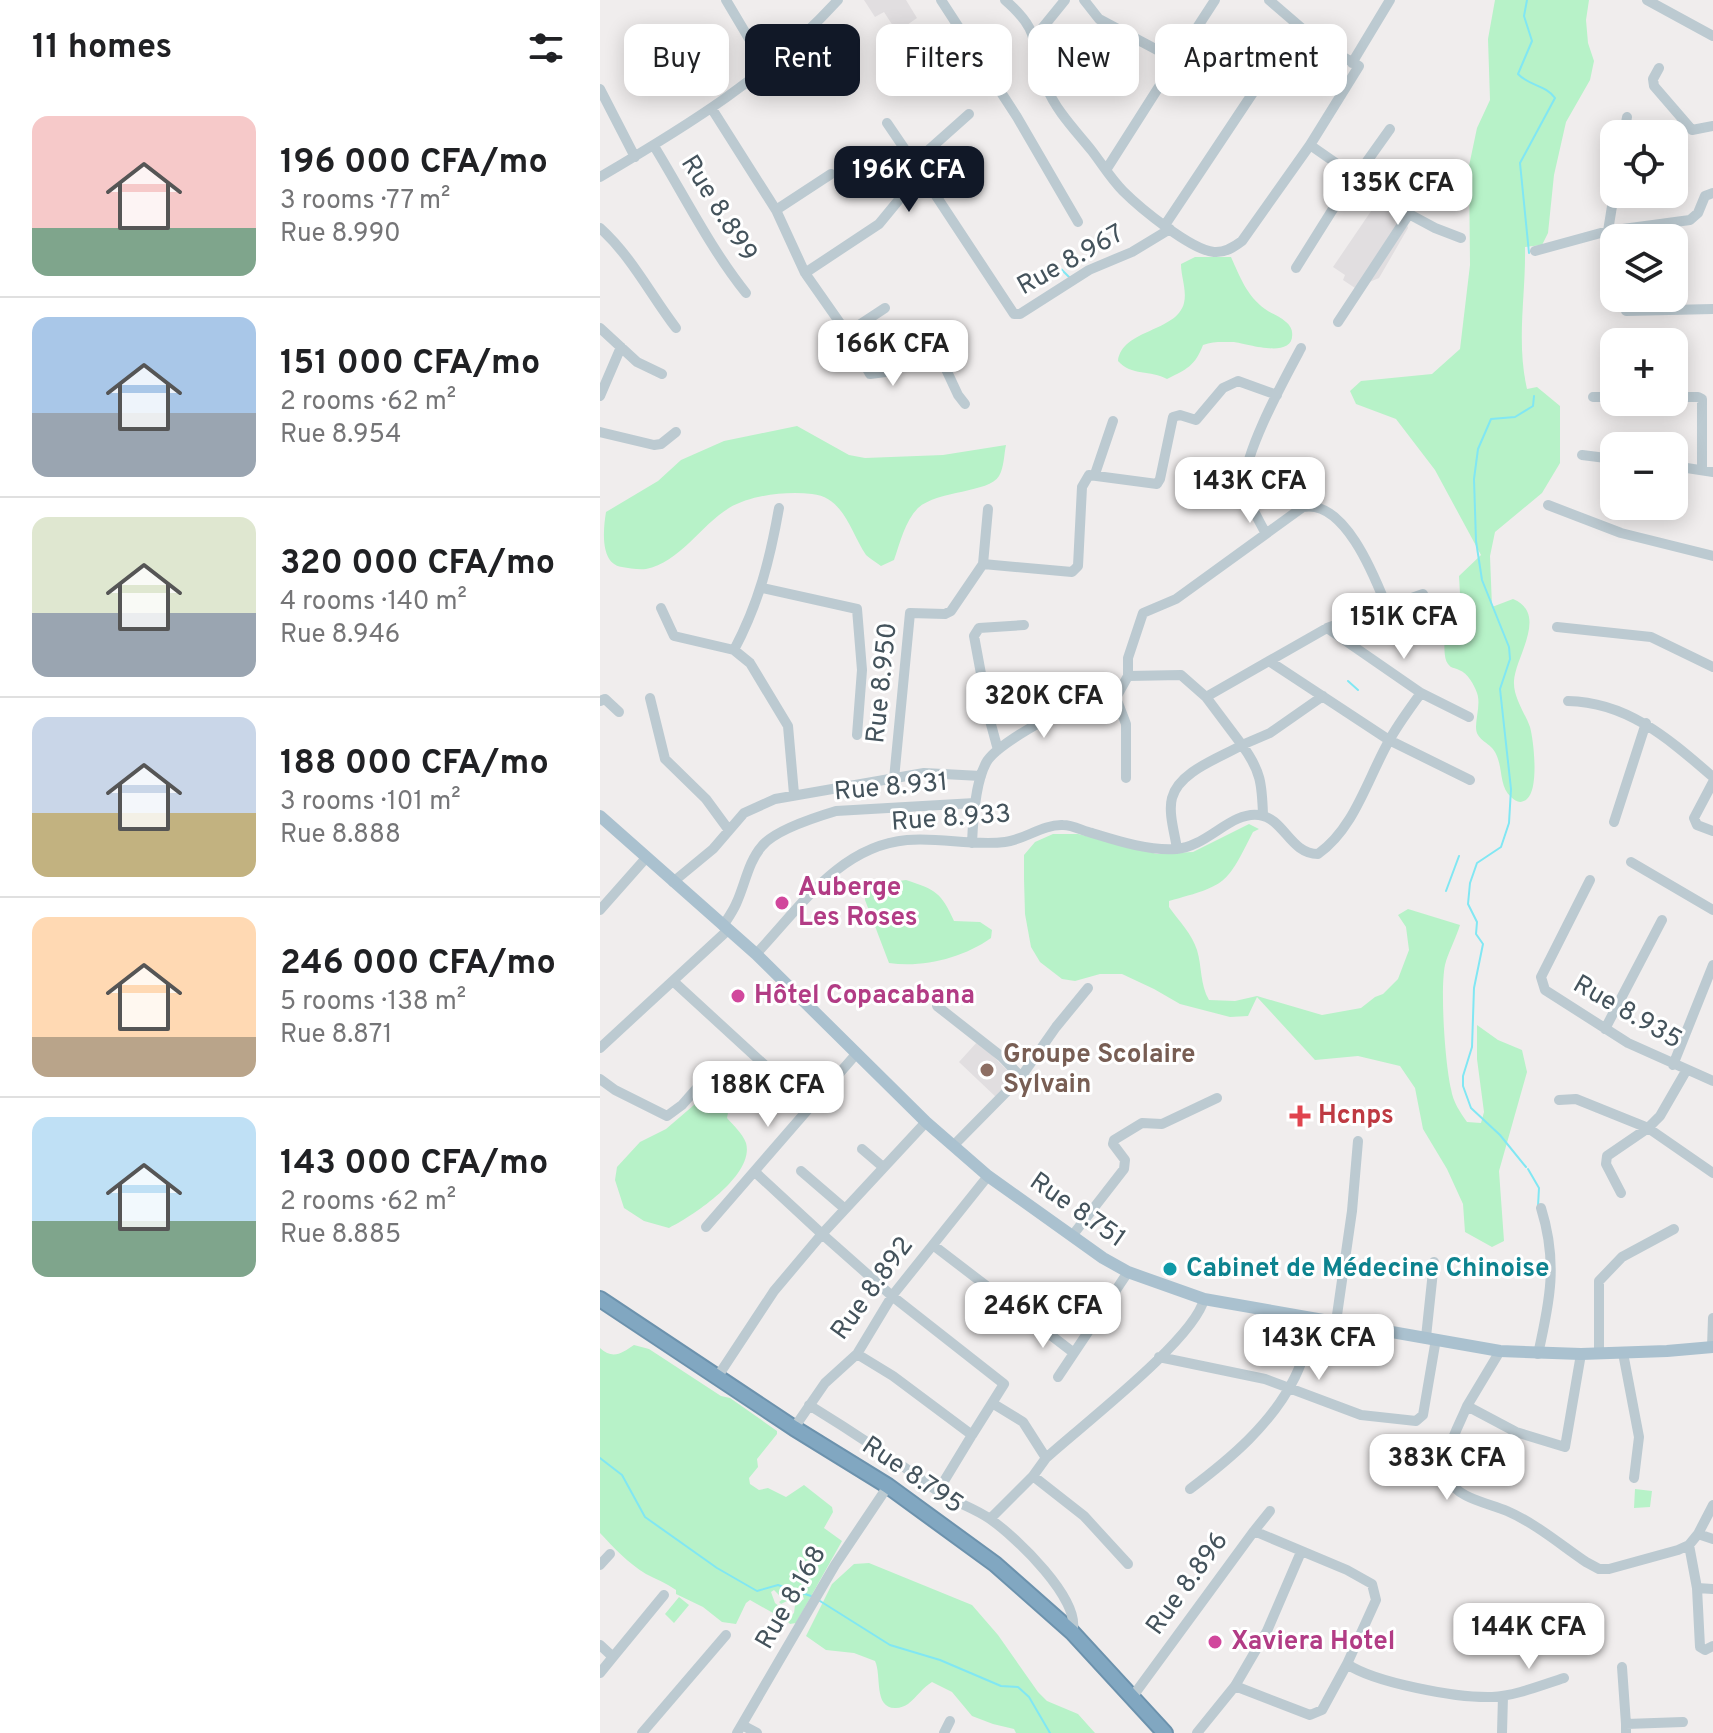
<!DOCTYPE html>
<meta charset="utf-8">
<style>
body{margin:0;font-family:Overpass,sans-serif;background:#f2f2f2;color:#202124;height:100vh;display:flex;flex-direction:column;font-size:30px;white-space:nowrap}
*{box-sizing:border-box;margin:0}
p{font-size:26px;color:#757577}
.icon{flex:none;width:44px;height:44px;fill:none;stroke:currentColor;stroke-width:2;stroke-linecap:round;stroke-linejoin:round}
.map{position:relative;flex:1;overflow:hidden}
.details{display:flex;flex-direction:column;background:#fff;width:600px}
.details>*{flex:none}
.guide{position:absolute;left:24px;top:24px;width:760px;height:72px;display:flex;gap:16px}
.buttons{position:absolute;left:1000px;top:120px;display:grid;gap:16px}
.buttons a{display:grid;place-items:center;width:88px;height:88px;border-radius:16px;background:#fff;box-shadow:0 4px 20px #0003;font-size:40px}
.price{position:absolute;translate:-50% -68px;padding:0 18px;border-radius:16px;background:#fff;color:#222;font-size:26px;line-height:52px;filter:drop-shadow(0 2px 4px #0008)}
.price::after{content:'';position:absolute;left:50%;top:48px;width:24px;height:18px;margin-left:-12px;background:inherit;clip-path:polygon(0 0,100% 0,50% 100%)}
.price.selected{background:#111827;color:#fff}
ul{padding:0;list-style:none}
li{display:flex;align-items:center;gap:24px;height:200px;padding:0 32px}
li+li{border-top:2px solid #e0e0e0}
li span{display:grid;place-items:center;flex:none;width:224px;height:160px;border-radius:16px;color:#555}
li>.icon{margin-inline-start:auto}
span .icon{width:96px;height:96px;fill:#fffc;stroke-width:1}
li b{font-size:34px}
h2{display:flex;justify-content:space-between;align-items:center;height:96px;padding:0 32px;font-size:34px}
.pill{padding:0 28px;border-radius:16px;background:#fff;box-shadow:0 4px 20px #0003;font-size:28px;line-height:72px}
.pill.selected{background:#111827;color:#fff}
main{display:flex;flex:1;min-height:0}
.map>svg:first-child{display:block}
.education{fill:#e1dee0}
.green{fill:#b7f2c8}
.lines{fill:none;stroke-linecap:round;stroke-linejoin:round}
.stream{stroke:#81e7f3;stroke-width:2}
.highway-casing{stroke:#6c92ad;stroke-width:18}
.minor{stroke:#bccad1;stroke-width:10}
.major{stroke:#aac1cf;stroke-width:12}
.highway{stroke:#81a7c1;stroke-width:14}
.hotel-dot{fill:#d1479c;stroke:#fff;stroke-width:3}
.education-dot{fill:#8d6e63;stroke:#fff;stroke-width:3}
.health-dot{fill:#e0444e;stroke:#fff;stroke-width:3}
.culture-dot{fill:#0f9aa8;stroke:#fff;stroke-width:3}
.labels{text-anchor:middle;dominant-baseline:central;stroke-width:6;stroke-linejoin:round;paint-order:stroke}
.street-label{font-size:26px;fill:#44535c;stroke:#fff}
.hotel-label{font-size:26px;font-weight:bold;fill:#b23c85;stroke:#fff;text-anchor:start}
.education-label{font-size:26px;font-weight:bold;fill:#785e54;stroke:#fff;text-anchor:start}
.health-label{font-size:26px;font-weight:bold;fill:#be3a42;stroke:#fff;text-anchor:start}
.culture-label{font-size:26px;font-weight:bold;fill:#0d838f;stroke:#fff;text-anchor:start}
</style>
<main>
<section class="details">
<h2>11 homes<svg class="icon" aria-label="filters" viewBox="0 0 24 24"><path d="M4 7h16M4 17h16"/><circle cx="9" cy="7" r="2"/><circle cx="15" cy="17" r="2"/></svg></h2>
<ul>
<li><span style="background:linear-gradient(#f6c9c9 70%,#7fa58c 0)"><svg class="icon" aria-label="home" viewBox="0 0 24 24"><path d="M3 11l9-7 9 7M6 9v11h12V9"/></svg></span><div><b>196 000 CFA/mo</b><p>3 rooms · 77 m²</p><p>Rue 8.990</p></div></li>
<li><span style="background:linear-gradient(#a9c7e8 60%,#9aa5b1 0)"><svg class="icon" aria-label="home" viewBox="0 0 24 24"><path d="M3 11l9-7 9 7M6 9v11h12V9"/></svg></span><div><b>151 000 CFA/mo</b><p>2 rooms · 62 m²</p><p>Rue 8.954</p></div></li>
<li><span style="background:linear-gradient(#dfe7d0 60%,#9aa5b1 0)"><svg class="icon" aria-label="home" viewBox="0 0 24 24"><path d="M3 11l9-7 9 7M6 9v11h12V9"/></svg></span><div><b>320 000 CFA/mo</b><p>4 rooms · 140 m²</p><p>Rue 8.946</p></div></li>
<li><span style="background:linear-gradient(#c9d6e8 60%,#c2b280 0)"><svg class="icon" aria-label="home" viewBox="0 0 24 24"><path d="M3 11l9-7 9 7M6 9v11h12V9"/></svg></span><div><b>188 000 CFA/mo</b><p>3 rooms · 101 m²</p><p>Rue 8.888</p></div></li>
<li><span style="background:linear-gradient(#ffd9b3 75%,#b9a48a 0)"><svg class="icon" aria-label="home" viewBox="0 0 24 24"><path d="M3 11l9-7 9 7M6 9v11h12V9"/></svg></span><div><b>246 000 CFA/mo</b><p>5 rooms · 138 m²</p><p>Rue 8.871</p></div></li>
<li><span style="background:linear-gradient(#bfe0f5 65%,#7fa58c 0)"><svg class="icon" aria-label="home" viewBox="0 0 24 24"><path d="M3 11l9-7 9 7M6 9v11h12V9"/></svg></span><div><b>143 000 CFA/mo</b><p>2 rooms · 62 m²</p><p>Rue 8.885</p></div></li>
</ul>
</section>
<div class="map">
<svg width="1113" height="1733" viewBox="0 0 1113 1733">
<rect width="100%" height="100%" fill="#f0eded"/>
<path class="education" d="M264,0H306L317,18L297,32L284,12L275,17Z
M782,195L803,210L808,228L779,278L755,288L743,280L745,275L733,267Z
M378,1041L415,1078L398,1099L359,1062Z"/>
<path class="green" d="M895,0H989L986,20L988,43L994,61L990,80L966,122L954,175L948,233L942,245L925,247C926,295 916,341 927,389L937,387L960,406V463L942,493L895,532L890,556L892,607L913,599C949,614 915,657 914,681C913,697 925,713 930,727C934,742 939,789 927,799C921,804 916,802 911,797C897,785 905,761 891,747C887,743 881,740 878,735C872,726 882,707 877,693C874,685 868,673 859,670C853,667 852,669 848,664C843,658 845,643 844,634L861,612L859,576L881,555L835,470L796,419L756,404L750,391L761,381L832,374L860,349L870,265L869,166L877,128L890,100L888,39Z
M595,257H631C640,277 647,296 665,309C671,314 680,316 686,322C689,324 692,329 692,332C696,361 645,343 634,342C623,342 613,341 603,345C595,366 587,369 567,379C551,370 531,376 518,361C522,329 577,332 584,303C587,290 581,277 581,264Z
M197,426L249,455L265,458L343,455L406,445C404,454 404,468 399,476C389,493 338,490 318,508C305,521 300,543 294,560L281,566C276,562 270,559 266,555C251,533 244,497 212,494C186,491 151,495 129,508C101,525 79,563 46,569C38,570 29,568 22,567C0,564 3,530 6,512L58,481L81,460L124,441Z
M649,824L659,829L653,832C626,885 627,885 569,901V907C579,921 592,934 597,950C602,966 600,985 609,1000L635,1001L657,996L722,1015L761,1008L775,997L783,994L798,979L809,950L806,927L798,915L808,909L860,925C856,938 848,953 845,965C840,990 845,1063 851,1089C853,1102 860,1112 867,1122L881,1123L884,1112L877,1059V1025L898,1040L922,1050L927,1072L899,1171L904,1241L892,1247L865,1232L863,1204L847,1169L823,1129L815,1088L800,1066L758,1056L715,1060L657,997L648,1016L630,1017L580,1004L554,989L522,974H500L475,981L462,979L440,962L431,947L425,914L424,879V855L435,842L453,834H478L557,854L593,852Z
M306,880C336,890 341,892 354,921L380,922L392,930L391,938C363,958 323,968 289,963L265,900V892L278,884Z
M129,1075L136,1076L141,1091L130,1102L127,1118C133,1125 143,1134 146,1143C155,1175 93,1216 69,1228L44,1221L24,1208L15,1180L17,1167L40,1142L66,1129Z
M34,1345L49,1349L121,1396L130,1398L177,1431V1434L157,1459L158,1467L149,1478L150,1484L159,1490L168,1488L186,1497L204,1485L232,1507L233,1512L224,1528L242,1541L196,1623L190,1624L186,1620L194,1613L195,1605L204,1599L203,1596H197L181,1604L179,1602L183,1599L174,1590L171,1592L175,1603L180,1607L182,1618L150,1600L146,1603L136,1624L122,1622L103,1607L76,1594V1590C66,1583 56,1579 46,1574C28,1563 14,1548 0,1533V1348C13,1360 22,1353 34,1345Z
M1035,1489L1052,1491L1050,1507L1034,1508Z
M269,1563L372,1605L398,1635L438,1692L447,1701L478,1714L495,1733H416L414,1729L393,1724L372,1716L352,1692L332,1682C322,1688 317,1697 308,1704C305,1706 300,1708 296,1708C273,1709 282,1675 275,1661L254,1653L226,1650L206,1636L232,1584L254,1564Z
M79,1597L89,1605L74,1623L65,1614Z"/>
<g class="lines">
<path class="stream" d="M927,0L924,16L932,41L918,74C929,86 946,85 955,98L920,163L929,253
M453,269H461L469,277
M1074,269H1077V304
M748,681L758,690
M846,891L859,856
M926,1167L900,1135L871,1108L863,1086V1076L872,1047L874,988L883,944L876,934L877,922L868,904L870,883L877,863L901,847L909,823L911,789L900,689L910,659L909,647L882,580L876,541L874,479L878,449L891,419L915,417L933,406L934,396
M928,1169L939,1188L938,1206
M0,1458L22,1475L45,1517L117,1568L157,1591L178,1585L211,1596
M220,1601L290,1645L340,1660L401,1686L418,1687L429,1697L450,1733"/>
<g class="highway-casing">
<path id="highway" d="M0,1299L194,1428L288,1486L395,1564L472,1632L565,1733"/>
</g>
<path class="minor" d="M126,0L167,69
M341,0L417,117L478,222
M405,0C446,36 428,44 446,86C456,111 476,131 492,151C502,164 511,179 523,191C540,208 591,250 614,252C625,253 634,247 642,241L710,145L809,214L835,228L861,238
M484,0L499,19L576,60L615,0
M669,0L719,43L759,66L710,145
M1047,0L1113,36
M435,37L465,0
M752,63L790,0
M1059,68L1053,79L1054,86L1092,130L1113,126
M0,89L35,157
M112,109L176,210L205,273L247,333L285,308
M1024,134L1027,117
M54,146C84,195 110,248 146,293
M314,163L369,114
M506,170L576,60
M321,173L414,314H420L489,270L532,252L570,229
M0,177C87,126 170,75 238,0
M176,210L231,174
M565,225L698,25
M0,228C32,257 50,294 76,328
M1008,231L1014,194
M935,251L1008,231L1090,220L1098,213L1105,196L1113,193
M696,268L733,209L790,129
M205,273L279,224L321,173L287,123
M1026,311L1113,309
M738,322L809,214
M0,328L37,362L62,374
M247,333L270,374L293,371L337,350L358,395L365,404
M0,396L21,347
M993,397H1014
M1074,397H1098L1102,399V470
M0,432L54,445L61,444L76,432
M982,455L1014,459
M1074,466L1113,472
M495,474L513,421
M948,505L1021,533L1113,556
M666,534C659,520 648,503 645,488C640,459 686,376 701,348
M383,564L388,509
M162,588L257,609L262,670L257,735
M61,608L74,636L134,650L150,663L188,726L194,794
M957,627L1051,637L1113,667
M727,628L821,693L869,717
M134,650C159,603 170,559 179,508
M669,661L789,740L870,780
M528,676L581,675L606,697
M50,698L65,759L106,799L128,829
M0,701L5,699L19,712
M514,701L528,676V658L543,613L576,599L703,507C744,499 774,575 786,605
M968,701C1028,702 1070,740 1113,777
M398,750L389,717L374,636L379,628L424,625
M294,779L310,613L345,614L351,611L383,564L472,572L478,566L482,487L489,475L557,484L560,479L573,417L580,415L596,420L623,388L638,381L677,395
M1113,782L1094,818L1097,825L1113,831
M663,815C662,784 661,771 642,745L670,733L723,696
M1014,822L1046,723
M372,843C373,820 375,783 386,763C395,745 461,709 481,703C493,700 507,699 518,703L526,724V778
M577,849C575,834 568,813 572,798C579,771 620,758 642,745L606,697L727,628L823,594
M1031,862L1113,910
M990,880L941,977L945,990L1028,1043L1113,1081
M73,882L113,849L144,813L175,799L324,773L381,776
M0,910L46,858
M123,926C128,918 133,911 136,904C145,885 148,862 162,846C175,830 216,817 236,811L375,803
M156,954C199,909 239,846 307,840C340,837 372,846 405,842C424,840 443,824 463,825C473,825 483,831 492,833C518,841 549,851 576,849C607,847 631,811 659,815C684,818 690,854 718,854C755,828 768,777 790,739C799,723 810,708 821,693
M73,981L170,1070
M337,1006L402,1057L421,1077L353,1146
M1005,1029L1062,920
M0,1048L128,930
M1073,1065L1113,965
M421,1077L456,1027L488,988
M0,1079L15,1090L67,1116L82,1105L104,1080
M959,1100L976,1099L1048,1128L1113,1173
M326,1122L222,1234L292,1296L404,1384L372,1435
M262,1149L283,1167
M201,1171L244,1208
M1021,1193L1006,1164L1007,1156L1048,1128L1060,1116L1086,1071
M106,1227L257,1053
M472,1236L524,1169L525,1160L513,1144L514,1140L542,1123L562,1124L617,1098
M333,1245L474,1353L528,1272
M736,1322L752,1211L758,1141
M826,1337L834,1262
M1112,1347L1113,1318
M900,1351L867,1406L916,1432L965,1447L981,1354
M1023,1353L1039,1437L1034,1478
M257,1354L293,1376L372,1435L338,1491
M938,1354C950,1301 958,1262 941,1208
M999,1354V1281L1022,1257L1074,1229
M559,1357L665,1379L761,1415L816,1421L823,1415L836,1339
M118,1376L174,1291L222,1234L155,1172
M458,1377L474,1353
M392,1403L423,1422L446,1458
M209,1405C253,1432 295,1460 336,1490C353,1502 373,1507 390,1519C415,1536 483,1601 472,1632
M867,1406C859,1426 840,1457 848,1478C857,1499 889,1503 907,1511C935,1523 961,1545 986,1562L999,1569H1009L1078,1550L1089,1545L1098,1534L1113,1539
M194,1428L225,1383L257,1354L292,1296L388,1176
M433,1476L446,1458C481,1426 595,1339 604,1299
M590,1489C630,1459 672,1424 695,1377C704,1358 710,1338 718,1319
M390,1519L433,1476L484,1516L528,1564
M654,1531L670,1511
M1098,1534L1113,1505
M1089,1545L1097,1588L1100,1647L1105,1650L1113,1646
M0,1565L10,1554
M1097,1588L1113,1589
M0,1645L13,1657L0,1673
M13,1657L64,1595
M1022,1667L1026,1724
M635,1686L710,1715L722,1710L747,1664
M533,1696L654,1531L747,1570L772,1584L776,1600L747,1664C775,1683 857,1698 892,1697C915,1696 942,1685 964,1678
M142,1725L157,1733
M42,1733L126,1635
M137,1733L235,1565L288,1486
M344,1733L350,1721
M597,1733L635,1686L667,1631L701,1552
M902,1733L903,1696
M1026,1733V1724L1083,1722"/>
<path class="major" d="M0,816L156,954L326,1122L388,1176L503,1258L528,1272L604,1299L900,1351L981,1354L1067,1351L1113,1347"/>
<use href="#highway" class="highway"/>
</g>
<g class="hotel-dot">
<circle cx="182" cy="903" r="8"/>
<circle cx="138" cy="996" r="8"/>
<circle cx="615" cy="1642" r="8"/>
</g>
<circle class="education-dot" cx="387" cy="1070" r="8"/>
<path class="health-dot" d="M696 1104h8v8h8v8h-8v8h-8v-8h-8v-8h8z"/>
<circle class="culture-dot" cx="570" cy="1269" r="8"/>
<g class="labels">
<g class="street-label">
<text transform="translate(118 209) rotate(58)">Rue 8.899</text>
<text transform="translate(471 261) rotate(-29)">Rue 8.967</text>
<text transform="translate(283 683) rotate(-84)">Rue 8.950</text>
<text transform="translate(291 788) rotate(-5)">Rue 8.931</text>
<text transform="translate(351 819) rotate(-4)">Rue 8.933</text>
<text transform="translate(1027 1013) rotate(30)">Rue 8.935</text>
<text transform="translate(477 1211) rotate(35)">Rue 8.751</text>
<text transform="translate(273 1289) rotate(-54)">Rue 8.892</text>
<text transform="translate(312 1476) rotate(34)">Rue 8.795</text>
<text transform="translate(588 1584) rotate(-54)">Rue 8.896</text>
<text transform="translate(192 1598) rotate(-60)">Rue 8.168</text>
</g>
<g class="hotel-label">
<text x="198" y="888">Auberge<tspan x="198" dy="30">Les Roses</tspan></text>
<text x="154" y="996">Hôtel Copacabana</text>
<text x="631" y="1642">Xaviera Hotel</text>
</g>
<g class="education-label">
<text x="403" y="1055">Groupe Scolaire<tspan x="403" dy="30">Sylvain</tspan></text>
</g>
<g class="health-label">
<text x="718" y="1116">Hcnps</text>
</g>
<g class="culture-label">
<text x="586" y="1269">Cabinet de Médecine Chinoise</text>
</g>
</g>
</svg>
<div class="buttons">
<a><svg class="icon" aria-label="locate" viewBox="0 0 24 24"><circle cx="12" cy="12" r="6"/><path d="M12 2v4M12 18v4M2 12h4M18 12h4"/></svg></a>
<a><svg class="icon" aria-label="layers" viewBox="0 0 24 24"><path d="M12 4l9 5-9 5-9-5zM3 14l9 5 9-5"/></svg></a>
<a>+</a>
<a>−</a>
</div>
<b class="price selected" style="left:309px;top:214px">196K CFA</b>
<b class="price" style="left:798px;top:227px">135K CFA</b>
<b class="price" style="left:293px;top:388px">166K CFA</b>
<b class="price" style="left:650px;top:525px">143K CFA</b>
<b class="price" style="left:804px;top:661px">151K CFA</b>
<b class="price" style="left:444px;top:740px">320K CFA</b>
<b class="price" style="left:168px;top:1129px">188K CFA</b>
<b class="price" style="left:443px;top:1350px">246K CFA</b>
<b class="price" style="left:719px;top:1382px">143K CFA</b>
<b class="price" style="left:847px;top:1502px">383K CFA</b>
<b class="price" style="left:929px;top:1671px">144K CFA</b>
<div class="guide">
<a class="pill">Buy</a>
<a class="pill selected">Rent</a>
<a class="pill">Filters</a>
<a class="pill">New</a>
<a class="pill">Apartment</a>
</div>
</div>
</main>
